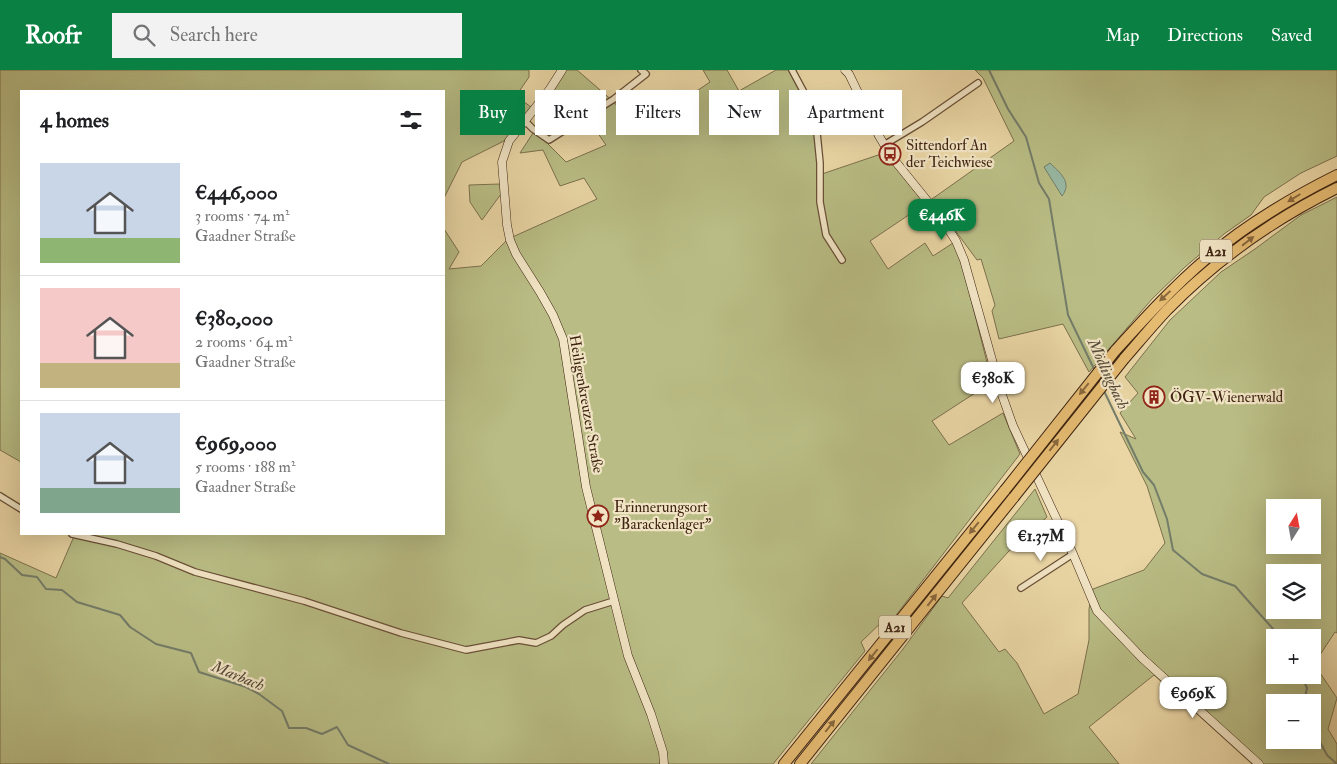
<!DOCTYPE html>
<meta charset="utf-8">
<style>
body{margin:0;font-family:"IM FELL Double Pica",serif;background:#f2f2f2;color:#202124;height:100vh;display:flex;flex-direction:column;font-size:19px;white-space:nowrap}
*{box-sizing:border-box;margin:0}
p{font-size:16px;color:#757577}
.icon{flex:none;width:28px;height:28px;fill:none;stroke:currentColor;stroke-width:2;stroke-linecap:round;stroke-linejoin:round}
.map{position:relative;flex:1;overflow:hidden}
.panel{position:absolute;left:20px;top:20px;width:425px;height:445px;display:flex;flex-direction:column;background:#fff;border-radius:0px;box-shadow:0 5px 20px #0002}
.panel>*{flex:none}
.guide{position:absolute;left:460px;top:20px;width:475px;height:45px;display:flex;gap:10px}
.needle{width:32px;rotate:11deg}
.controls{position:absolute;left:1266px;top:429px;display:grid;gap:10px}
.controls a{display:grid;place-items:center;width:55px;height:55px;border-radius:0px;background:#fff;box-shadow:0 5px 20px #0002;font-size:25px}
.price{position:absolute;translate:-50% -42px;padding:0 11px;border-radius:10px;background:#fff;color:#222;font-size:16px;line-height:32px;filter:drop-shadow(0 1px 2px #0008)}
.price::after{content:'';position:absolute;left:50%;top:30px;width:15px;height:11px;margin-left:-8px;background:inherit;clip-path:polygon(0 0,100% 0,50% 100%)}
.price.active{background:#0b8043;color:#fff}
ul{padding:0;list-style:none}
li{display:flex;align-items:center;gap:15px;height:125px;padding:0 20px}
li+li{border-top:1px solid #e0e0e0}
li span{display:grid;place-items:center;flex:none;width:140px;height:100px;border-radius:0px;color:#555}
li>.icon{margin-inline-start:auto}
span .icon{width:60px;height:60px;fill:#fffc;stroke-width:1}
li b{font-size:21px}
h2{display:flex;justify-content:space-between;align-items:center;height:60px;padding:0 20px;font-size:21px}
.chip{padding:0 18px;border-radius:0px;background:#fff;box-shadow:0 5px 20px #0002;font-size:18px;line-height:45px}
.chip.active{background:#0b8043;color:#fff}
header{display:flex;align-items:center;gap:30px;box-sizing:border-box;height:70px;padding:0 25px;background:#0b8043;color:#fff}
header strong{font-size:24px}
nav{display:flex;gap:28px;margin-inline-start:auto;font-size:18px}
.search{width:350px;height:45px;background:#f2f2f2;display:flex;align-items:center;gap:12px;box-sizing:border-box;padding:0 18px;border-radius:0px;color:#757577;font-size:19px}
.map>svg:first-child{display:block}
.green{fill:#b9bd85;stroke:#7c704c;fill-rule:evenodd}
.water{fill:#98b9a5;stroke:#747d6a}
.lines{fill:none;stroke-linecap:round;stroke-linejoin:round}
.stream{stroke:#747d6a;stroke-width:2}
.street-casing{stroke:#6a5037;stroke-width:8}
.secondary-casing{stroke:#3f2412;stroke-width:9}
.highway-casing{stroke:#3f2412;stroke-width:12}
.street{stroke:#f1e4c4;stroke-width:5.5}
.secondary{stroke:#f1e4c4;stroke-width:8}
.highway{stroke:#e5bb72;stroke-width:10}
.highway-bridge-casing{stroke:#3f2412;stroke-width:12;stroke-linecap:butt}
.highway-bridge{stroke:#e5bb72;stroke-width:10}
.oneway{fill:#8a683d}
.labels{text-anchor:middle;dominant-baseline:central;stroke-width:4.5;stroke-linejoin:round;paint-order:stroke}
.shield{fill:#f1e4c4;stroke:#745e47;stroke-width:1}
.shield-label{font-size:14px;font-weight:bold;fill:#3f2412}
.poi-label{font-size:15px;fill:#3f2412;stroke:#f1e4c4;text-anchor:start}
.street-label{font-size:15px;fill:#3f2412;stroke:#f1e4c4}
.water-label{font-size:16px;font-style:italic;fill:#554937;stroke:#f1e4c4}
</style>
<header>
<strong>Roofr</strong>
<div class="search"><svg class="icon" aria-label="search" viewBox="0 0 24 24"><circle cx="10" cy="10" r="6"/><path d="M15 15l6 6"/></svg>Search here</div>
<nav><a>Map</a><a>Directions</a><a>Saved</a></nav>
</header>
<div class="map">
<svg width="1337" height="694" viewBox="0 0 1337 694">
<rect width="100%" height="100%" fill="#ead6a5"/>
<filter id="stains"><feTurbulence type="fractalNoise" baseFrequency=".004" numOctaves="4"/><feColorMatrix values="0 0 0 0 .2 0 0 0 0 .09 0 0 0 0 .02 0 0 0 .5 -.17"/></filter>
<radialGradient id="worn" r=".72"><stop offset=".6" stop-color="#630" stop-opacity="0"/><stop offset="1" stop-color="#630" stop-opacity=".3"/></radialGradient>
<path class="green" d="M0,0H529V7L516,26L531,37L504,71L462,92L444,128V21H21V392L0,380Z
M565,0H577L614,32L636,62L710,12L703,0H727L739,21L776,0H789L807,28L813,42L819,105L884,83L925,134L870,171L888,199L925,173L933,186L953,173L962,194L992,312L932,351L949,375L1003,343L1020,384L890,553L886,548L861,572L865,581L773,694H0V483L56,508L75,464H444V159L459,182L449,199L481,196L508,169L597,129L584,108L560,116L543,80L520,83L533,63L547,73L566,92L606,75L586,46L573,54L548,29Z
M975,0H1337V86L1301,103L1264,127L1251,145L1224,164L1185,197L1152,229L1089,302L1063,254L999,269L992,241L995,235L981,189L977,190L932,129L1014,71L983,8Z
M500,114L501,124L482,150L470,132L469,115Z
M1337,127V563L1335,562L1314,594L1337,628L1328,659L1337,674V694H1252L1154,605L1089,657L1119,694H811L903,579L942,526L948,528L1035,419L1047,447L1008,482L962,533L999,582L1005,579L1017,593L1044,644L1078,624L1089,570V539L1093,519L1144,500L1165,473L1147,416L1120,362L1136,369L1120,343L1138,323L1125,307L1170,250L1221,202L1255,179L1301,145ZM1275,438H1312V475H1275ZM1275,502H1312V540H1275ZM1275,568H1312V605H1275ZM1275,632H1312V670H1275Z"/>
<path class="water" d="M1050,93C1059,102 1073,112 1062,126L1044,97Z"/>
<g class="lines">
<path class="stream" d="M989,0L1008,39L1026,67L1039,113L1049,129L1068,245L1095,301
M1104,321L1143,402L1154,415L1167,449L1173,480L1202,504L1235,516L1281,568
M0,487L5,489L22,505L37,507L46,519L62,520L77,532L120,545L130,557L156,574L191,583L199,602L246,617L259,624L282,641L289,658H306L322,664L337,657L348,675L389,694
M1301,605L1307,618L1304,632
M1312,657L1327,685L1337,694"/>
<g class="street-casing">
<path id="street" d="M792,0L815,43L820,93V132L826,165L842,190
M525,51L533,59L549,70L614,29L646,4L641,0
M884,75L922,52L978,13
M0,426L21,439
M72,464L117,474L156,486L195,502L304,531L401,563L466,580L519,570L536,573L551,566L563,555L585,540L614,531
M1021,518L1073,484"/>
</g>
<g class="secondary-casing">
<path id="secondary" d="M562,0L550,19L509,71L502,92L507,155L510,170L516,184L540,222L553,245L563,269L586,417L628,586L651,644L663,682L664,694
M845,0L849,4L879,66L891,86L942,149L956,171L964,190L1001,322L1013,356L1073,484L1097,541L1142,588L1259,694"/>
</g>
<g class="highway-casing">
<path id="highway" d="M1115,281C1144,249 1173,217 1206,189C1245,155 1291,128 1337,105
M1124,289C1138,273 1152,256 1167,240C1216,190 1274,149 1337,118
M784,694L1005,420
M800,694L1014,427"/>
</g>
<use href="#street" class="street"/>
<use href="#secondary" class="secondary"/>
<use href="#highway" class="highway"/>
<g class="highway-bridge-casing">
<path id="highway-bridge" d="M1005,420L1115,281
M1014,427L1124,289"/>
</g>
<use href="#highway-bridge" class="highway-bridge"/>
</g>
<defs><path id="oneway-solid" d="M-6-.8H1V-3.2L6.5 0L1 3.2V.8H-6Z" transform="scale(1.25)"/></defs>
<g class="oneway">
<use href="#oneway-solid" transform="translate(1294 128) rotate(148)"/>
<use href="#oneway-solid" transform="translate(1248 171) rotate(-38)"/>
<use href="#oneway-solid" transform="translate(1165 226) rotate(137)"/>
<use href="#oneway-solid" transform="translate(1084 319) rotate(129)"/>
<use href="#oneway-solid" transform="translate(1054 375) rotate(-52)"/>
<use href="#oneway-solid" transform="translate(974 458) rotate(129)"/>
<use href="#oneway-solid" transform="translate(932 530) rotate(-52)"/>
<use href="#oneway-solid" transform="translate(873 585) rotate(129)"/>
<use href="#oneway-solid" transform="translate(830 656) rotate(-51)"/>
</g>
<defs>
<g id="bus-ring" transform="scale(1.125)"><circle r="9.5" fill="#f1e4c4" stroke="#8f2418" stroke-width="1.5"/><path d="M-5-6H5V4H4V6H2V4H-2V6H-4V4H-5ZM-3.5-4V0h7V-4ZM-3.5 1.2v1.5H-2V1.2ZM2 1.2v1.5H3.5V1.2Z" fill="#8f2418"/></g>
<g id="building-ring" transform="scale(1.125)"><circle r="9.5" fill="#f1e4c4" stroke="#8f2418" stroke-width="1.5"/><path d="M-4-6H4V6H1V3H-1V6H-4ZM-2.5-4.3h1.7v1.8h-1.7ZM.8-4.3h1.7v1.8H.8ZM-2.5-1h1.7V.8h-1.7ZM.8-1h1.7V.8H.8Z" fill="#8f2418"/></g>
<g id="sight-ring" transform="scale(1.125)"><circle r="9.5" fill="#f1e4c4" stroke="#8f2418" stroke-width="1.5"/><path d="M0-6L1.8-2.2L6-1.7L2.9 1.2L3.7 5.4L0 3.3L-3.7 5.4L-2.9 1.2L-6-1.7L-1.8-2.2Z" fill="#8f2418"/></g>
</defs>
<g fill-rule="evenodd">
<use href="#bus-ring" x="890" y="84"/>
<use href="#building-ring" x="1154" y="327"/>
<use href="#sight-ring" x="598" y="446"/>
</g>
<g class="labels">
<g class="shield">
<rect x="1200" y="169.5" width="32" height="23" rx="4"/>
<rect x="879" y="545.5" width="32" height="23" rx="4"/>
</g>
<g class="shield-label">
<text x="1216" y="181">A21</text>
<text x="895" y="557">A21</text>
</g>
<g class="poi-label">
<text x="906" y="75">Sittendorf An<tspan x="906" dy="17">der Teichwiese</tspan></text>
<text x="1170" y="327">ÖGV-Wienerwald</text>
<text x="614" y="437">Erinnerungsort<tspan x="614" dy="17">"Barackenlager"</tspan></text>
</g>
<g class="street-label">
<text transform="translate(586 334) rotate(80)">Heiligenkreuzer Straße</text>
</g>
<g class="water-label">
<text transform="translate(1108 304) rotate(65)">Mödlingbach</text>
<text transform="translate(238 606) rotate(22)">Marbach</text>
</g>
</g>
<rect width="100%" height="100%" filter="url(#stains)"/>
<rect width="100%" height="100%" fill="url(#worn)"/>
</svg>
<div class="controls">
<a><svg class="needle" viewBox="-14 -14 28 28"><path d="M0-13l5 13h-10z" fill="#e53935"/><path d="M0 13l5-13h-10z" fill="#757577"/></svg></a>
<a><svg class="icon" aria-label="layers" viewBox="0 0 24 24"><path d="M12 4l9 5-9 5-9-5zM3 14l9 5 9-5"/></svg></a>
<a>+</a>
<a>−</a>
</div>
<b class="price active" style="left:942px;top:171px">€446K</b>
<b class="price" style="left:993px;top:334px">€380K</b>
<b class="price" style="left:1041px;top:492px">€1.37M</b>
<b class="price" style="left:1193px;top:649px">€969K</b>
<div class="guide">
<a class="chip active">Buy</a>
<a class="chip">Rent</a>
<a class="chip">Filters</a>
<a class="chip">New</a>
<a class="chip">Apartment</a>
</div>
<section class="panel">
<h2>4 homes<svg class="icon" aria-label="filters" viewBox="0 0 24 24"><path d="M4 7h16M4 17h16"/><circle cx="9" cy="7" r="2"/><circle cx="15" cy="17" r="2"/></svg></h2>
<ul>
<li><span style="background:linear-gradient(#c9d6e8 75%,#8fb573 0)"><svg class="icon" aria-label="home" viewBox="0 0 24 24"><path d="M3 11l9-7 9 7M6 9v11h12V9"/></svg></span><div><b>€446,000</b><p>3 rooms · 74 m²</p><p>Gaadner Straße</p></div></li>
<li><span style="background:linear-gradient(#f6c9c9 75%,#c2b280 0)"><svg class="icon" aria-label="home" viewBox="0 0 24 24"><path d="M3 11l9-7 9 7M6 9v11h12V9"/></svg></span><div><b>€380,000</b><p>2 rooms · 64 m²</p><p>Gaadner Straße</p></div></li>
<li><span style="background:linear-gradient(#c9d6e8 75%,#7fa58c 0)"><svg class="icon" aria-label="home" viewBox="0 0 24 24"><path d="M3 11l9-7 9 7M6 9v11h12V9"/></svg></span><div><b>€969,000</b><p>5 rooms · 188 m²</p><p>Gaadner Straße</p></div></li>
</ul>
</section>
</div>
